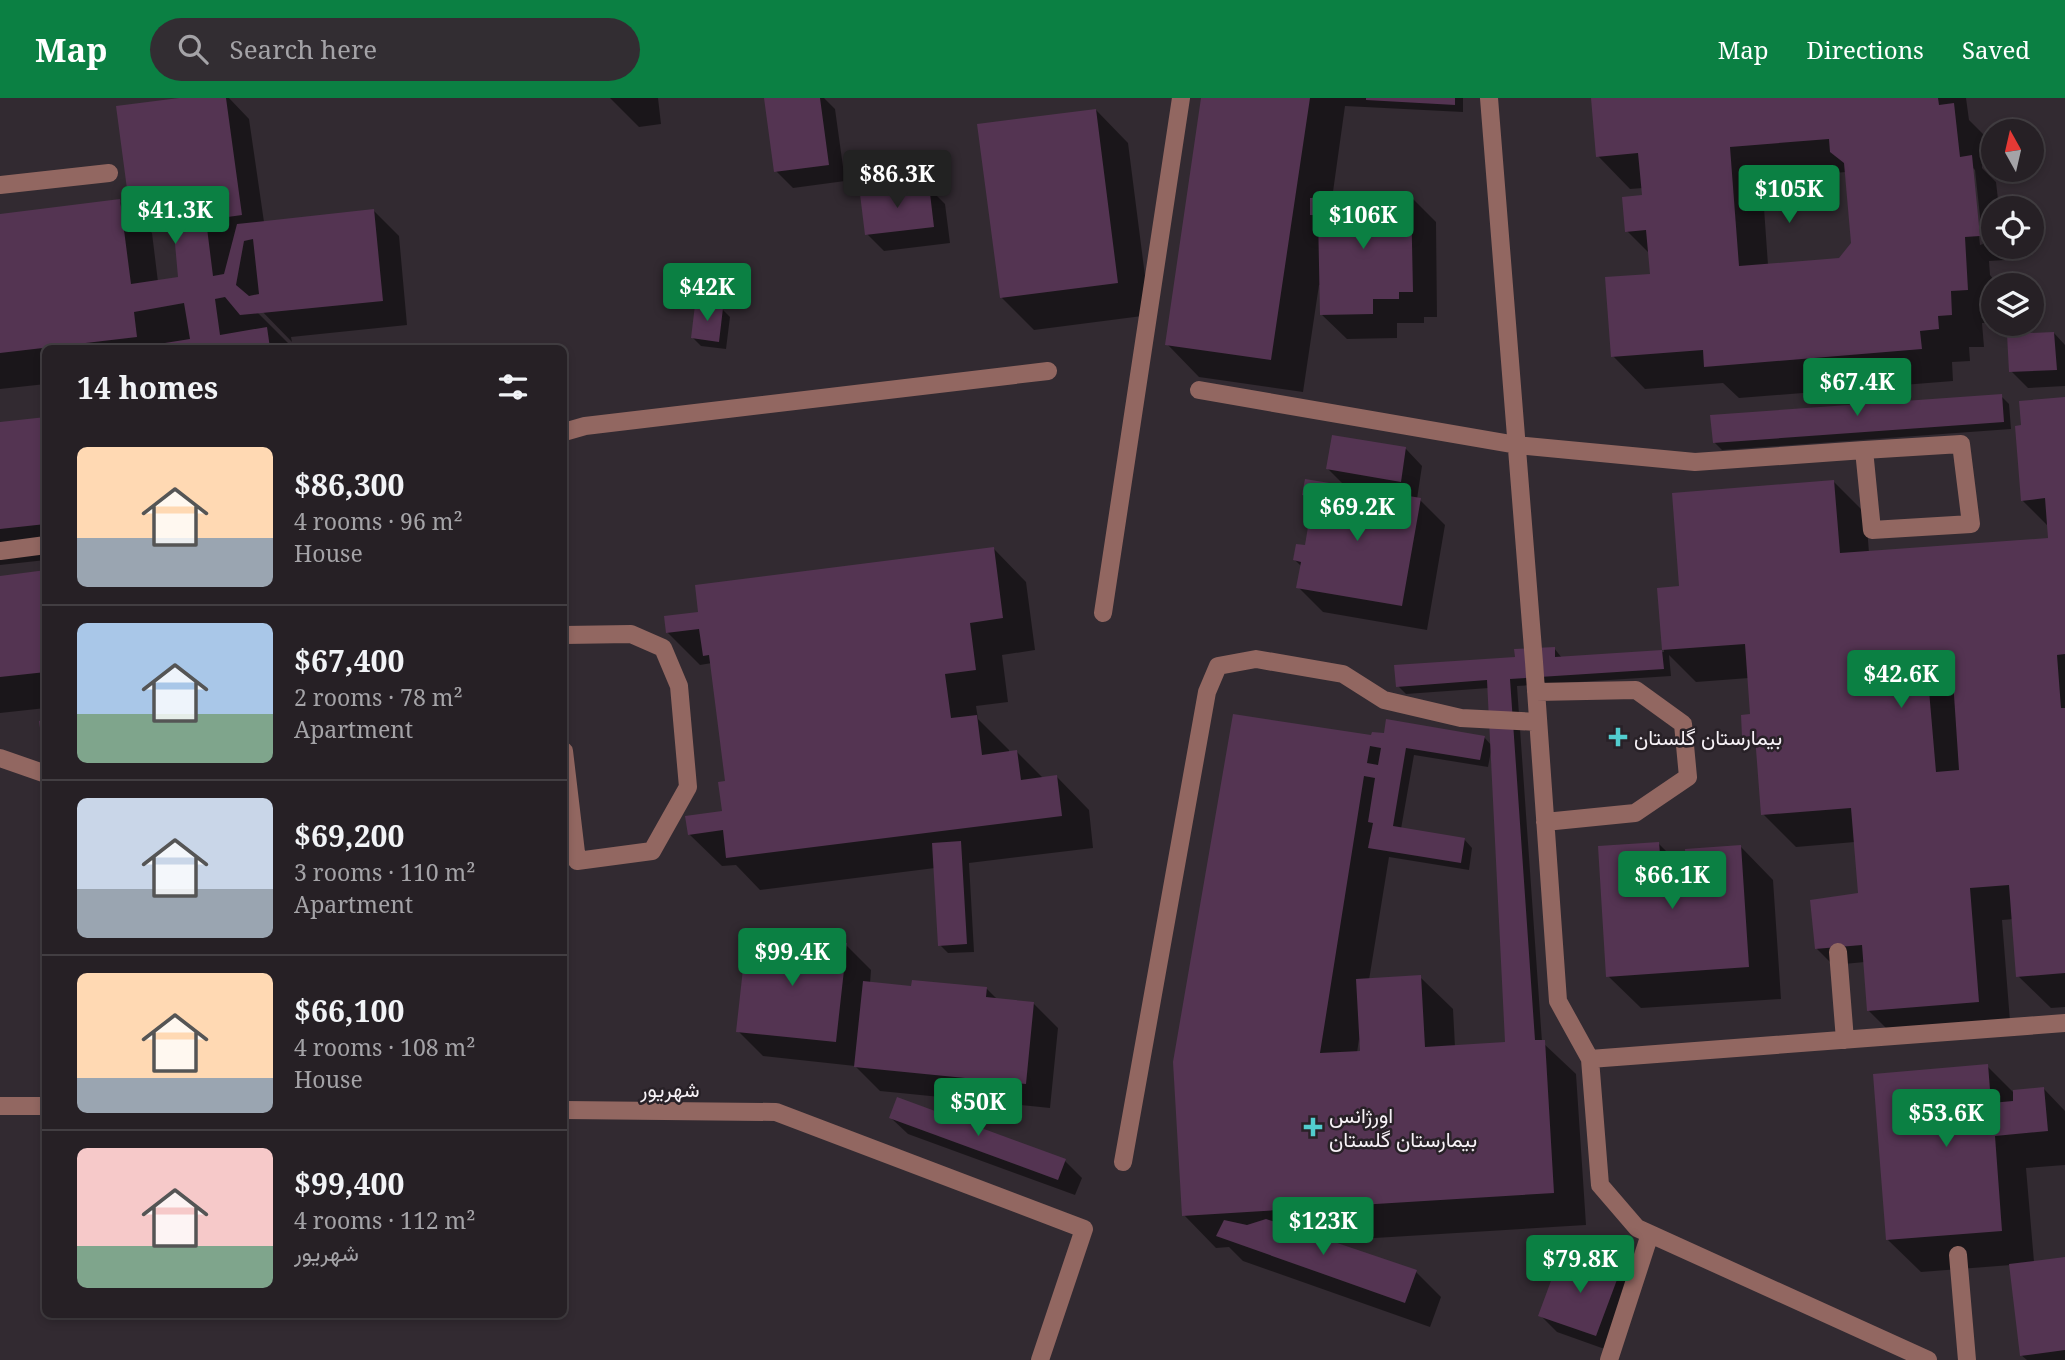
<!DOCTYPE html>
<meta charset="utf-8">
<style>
body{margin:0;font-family:"Noto Serif",Vazirmatn,serif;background:#322d32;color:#f1f3f6;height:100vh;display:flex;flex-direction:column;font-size:26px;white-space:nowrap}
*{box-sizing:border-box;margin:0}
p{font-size:23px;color:#a4a3a7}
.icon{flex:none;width:38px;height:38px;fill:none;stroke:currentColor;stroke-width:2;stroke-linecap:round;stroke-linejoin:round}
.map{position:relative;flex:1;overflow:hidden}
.side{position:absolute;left:42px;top:247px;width:525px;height:973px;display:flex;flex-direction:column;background:#262025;border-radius:10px;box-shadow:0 4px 10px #0003,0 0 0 2px #423e42}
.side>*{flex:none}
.needle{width:46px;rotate:352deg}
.controls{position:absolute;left:1981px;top:21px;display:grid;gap:14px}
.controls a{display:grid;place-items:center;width:63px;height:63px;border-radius:50%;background:#262025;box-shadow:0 4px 10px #0003,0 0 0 2px #423e42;font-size:35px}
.price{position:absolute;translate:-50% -60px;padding:0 16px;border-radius:7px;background:#0b8043;color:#fff;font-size:23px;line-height:46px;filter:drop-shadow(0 2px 4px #0008)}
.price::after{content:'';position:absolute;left:50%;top:42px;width:21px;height:16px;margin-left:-10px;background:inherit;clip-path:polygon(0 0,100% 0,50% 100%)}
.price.current{background:#222;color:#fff}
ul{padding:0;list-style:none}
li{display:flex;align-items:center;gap:21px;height:175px;padding:0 35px}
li+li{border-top:2px solid #423e42}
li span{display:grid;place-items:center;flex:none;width:196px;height:140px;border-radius:10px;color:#555}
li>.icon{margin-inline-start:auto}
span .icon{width:84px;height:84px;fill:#fffc;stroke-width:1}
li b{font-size:30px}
h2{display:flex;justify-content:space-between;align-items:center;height:84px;padding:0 35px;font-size:30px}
header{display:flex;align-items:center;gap:42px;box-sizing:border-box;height:98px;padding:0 35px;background:#0b8043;color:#fff}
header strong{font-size:33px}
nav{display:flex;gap:38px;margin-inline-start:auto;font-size:24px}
.search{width:490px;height:63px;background:#322d32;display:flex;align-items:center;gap:18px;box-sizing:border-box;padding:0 24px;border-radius:38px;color:#a4a3a7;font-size:26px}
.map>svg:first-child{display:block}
.shadow{fill:#0007;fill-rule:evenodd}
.building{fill:#543452;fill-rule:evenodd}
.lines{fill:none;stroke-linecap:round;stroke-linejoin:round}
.minor{stroke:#926761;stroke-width:18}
.poi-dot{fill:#52cdcf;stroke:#282127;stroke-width:2.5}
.labels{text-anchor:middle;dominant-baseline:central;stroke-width:5;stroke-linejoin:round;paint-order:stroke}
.poi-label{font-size:21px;fill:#f7f2f7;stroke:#282127;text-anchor:start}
.street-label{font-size:21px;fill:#f7f2f7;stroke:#282127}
</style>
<header>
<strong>Map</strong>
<div class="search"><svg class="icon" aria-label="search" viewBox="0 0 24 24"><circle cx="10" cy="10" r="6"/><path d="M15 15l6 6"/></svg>Search here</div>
<nav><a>Map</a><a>Directions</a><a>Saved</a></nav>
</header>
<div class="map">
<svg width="2065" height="1262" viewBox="0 0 2065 1262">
<rect width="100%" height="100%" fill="#322a31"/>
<path class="shadow" d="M192,0H229L249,21L264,124L374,113L399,138L407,227L291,239L292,244L256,207L253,210L290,247L283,248L286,250H46V286L0,291V118L119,103L152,135L158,184L180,181L175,128L156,131L131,106Z
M610,0H658L661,26L639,29Z
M770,0H824L835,11L845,83L793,90L776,73Z
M1203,0H1463V14L1345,8L1332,101L1411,99L1436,124L1437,219H1424V225H1397V240L1347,241L1321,216V187H1319L1303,294L1199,279L1167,246Z
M1593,0H1966L1969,22L1986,39L1988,63L1982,64V70L1996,84L1999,110H1993V149H2003L2005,162L1989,163L1990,177L1998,187H1993V225H1982L1984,249H1969L1970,263L1952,264L1953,283L1739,300L1723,285L1645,291L1613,258L1652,177L1650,156L1627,133L1643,99V90L1630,91L1598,58ZM1971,68L1975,72L1983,146L1980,147ZM1846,74L1853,145L1840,161L1768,167L1762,81Z
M1096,12L1128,45L1150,217L1034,232L1002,200Z
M928,89L945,106L950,145L884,153L867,136Z
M722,211L730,219L726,251L701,248L693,240Z
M2054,235L2065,247V288L2028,290L2011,273Z
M2001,298L2009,306L2011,331L1722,352L1714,344Z
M2065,301V909L2051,910L2018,878L2014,821L2002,822L2011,936L1901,945L1869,913L1865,864L1833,867L1816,850L1859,796L1855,744L1796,749L1763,716L1758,652L1744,638L1752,618L1749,580L1696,584L1669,557L1671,578L1517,588L1542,944L1576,976L1586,1127L1326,1143L1416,1174L1441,1199L1430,1229L1243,1163L1229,1149L1216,1150L1184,1117L1370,639H1484L1492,648L1489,590L1406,596L1398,588L1554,550L1562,560L1664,554L1659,492L1681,490L1834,384L1866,416L1869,455L2050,442L2049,429L2022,402L2023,329ZM1491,653L1509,945L1455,949L1453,911L1420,879L1369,882L1389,759L1469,772L1472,750L1464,741L1401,731L1414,657L1488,669ZM1359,941L1362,954L1357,955Z
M46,321V462L0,467V326Z
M1406,351L1422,368L1417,401L1420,402L1445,427L1427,532L1323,514L1298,489L1302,469L1295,462L1306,449L1314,406L1304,396L1346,389L1328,371Z
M994,451L1026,484L1035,552L1002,557L1008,604L976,608L978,621L1009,652V655L1017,654L1044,681L1057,679L1089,712L1093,750L969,765L974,854L948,855L940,847L935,770L760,792L736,767L722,768L689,736L723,714L727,685L712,565L700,567L667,534L700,515Z
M46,474V610L0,615V479Z
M1659,746L1688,775L1741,749L1773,782L1781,901L1641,910L1608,878Z
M846,847L871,872L870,886L913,890L987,891L998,902L1033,905L1058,930L1050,1010L880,993L855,968L763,958L738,933Z
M1987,968L2013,994L2044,991L2065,1013V1067L2026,1070L2034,1164L2065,1161V1262H2027L2021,1257L2011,1167L1921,1174L1888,1142Z
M891,1020L1065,1063L1082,1080L1075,1097L908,1036Z
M1620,1172L1637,1189L1613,1254L1557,1234L1540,1217L1586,1176Z"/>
<path class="building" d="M179,0H226L242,117L206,122L213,178L224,176L237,126L374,111L383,203L240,217L225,199L215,201L220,237L267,229L270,250H146V248L190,241L184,205L134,214L137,239L0,255V116L120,101L131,186L178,179L171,101L129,106L116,8ZM253,141L259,196L249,198L236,187L244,143Z
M764,0H820L829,67L774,74Z
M1201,0H1310L1271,262L1165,247Z
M1366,0H1455V7L1366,2Z
M1591,0H1938L1939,7L1954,5L1960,59L1972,57L1980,138L1965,139L1968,192L1951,193L1952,217L1938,218L1939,231L1920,233L1922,251L1704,269L1703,252L1611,259L1605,179L1650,176L1646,132L1625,134L1622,99L1642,97L1638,55L1596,59ZM1829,41L1830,54L1844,65L1851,145L1839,160L1739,168L1730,49Z
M1096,11L1118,185L1000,200L977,26Z
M929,87L934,129L865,137L860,96Z
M1411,97L1413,194H1399V201H1373V216L1320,217L1318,117H1310V100Z
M695,207L723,210L719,244L691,240Z
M2054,234L2057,272L2009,274L2007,236Z
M2002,296L2004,324L1713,345L1710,317Z
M2065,299V556L2057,557L2061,610H2065V875L2016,879L2009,787L1970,790L1979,904L1867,913L1862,847L1815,851L1810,802L1858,795L1851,710L1761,717L1755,638L1742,639L1741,617L1750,616L1745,546L1662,552L1657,490L1679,488L1672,395L1834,382L1840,455L2048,440L2045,400L2021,403L2015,328L2021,327L2019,303ZM1952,567L1959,672L1936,674L1927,569Z
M46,319V426L0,431V324Z
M1332,337L1406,349L1401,384L1326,371Z
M1305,381L1421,400L1402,508L1296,490L1301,464L1293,462L1296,446L1305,447L1313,399L1302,397Z
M994,449L1003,520L970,525L976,572L945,576L951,620L977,617L982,657L1017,652L1021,682L1057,677L1062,718L726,760L723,732L688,737L685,718L722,713L718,684L725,683L709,557L703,558L699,531L666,535L664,518L698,514L695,487Z
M46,472V574L0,579V478Z
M1555,549V559L1662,552L1664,571L1510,581L1535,942H1545L1554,1095L1182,1118L1173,964L1233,616L1371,637L1372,634L1384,635L1386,621L1485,638L1480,662L1406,650L1393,728L1465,740L1461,765L1368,750L1373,725L1368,724L1375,680L1364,678L1320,955L1360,953L1356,881L1421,877L1425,949L1505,944L1487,582L1396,589L1394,567L1515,559L1514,551ZM1370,648L1381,650L1378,667L1367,665Z
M46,622V651L43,652L39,623Z
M961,743L967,846L938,848L932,745Z
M1659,744L1663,792L1687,790L1685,751L1741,747L1749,869L1606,879L1598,748Z
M747,835L847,845L836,944L736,934Z
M912,882L987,889L986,899L1034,904L1026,986L854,969L863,883L911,888Z
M1988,966L1991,1005L2013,1003V992L2044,989L2048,1033L1995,1038L2002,1133L1886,1142L1873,976Z
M897,999L1066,1061L1058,1082L889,1020Z
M1266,1121L1417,1172L1405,1205L1216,1138L1224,1122L1247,1127Z
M1590,1159L1621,1171L1596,1238L1538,1218L1558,1164L1585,1173Z
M2065,1159V1252L2020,1258L2009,1166Z"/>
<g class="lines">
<path class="minor" d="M1489,0L1534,564L1558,903L1590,961L1600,1087L1637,1130L1928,1262
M0,87L109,75
M1199,292L1517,347L1695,364L1864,352L1872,432L1971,426L1961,346L1864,352
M564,334L585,328L1048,273
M0,453L46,447
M1103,515L1181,0
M1536,594L1636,592L1683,626L1688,679L1635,715L1545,724
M564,653L577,763L652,753L688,689L679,588L663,550L631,536L564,537
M0,660L46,676
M1838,854L1845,942
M1590,961L2065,925
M0,1008H46
M564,1012L776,1014L1084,1131L1040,1262
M1123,1064L1207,594L1218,568L1256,561L1343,576L1384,602L1461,620L1538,624
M1958,1157L1967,1262
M1609,1262L1650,1136"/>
</g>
<g class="poi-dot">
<path d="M1614.5 628.5h7v7h7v7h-7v7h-7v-7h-7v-7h7z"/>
<path d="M1309.5 1018.5h7v7h7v7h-7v7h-7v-7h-7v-7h7z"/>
</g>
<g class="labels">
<g class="poi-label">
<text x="1634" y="639">بیمارستان گلستان</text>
<text x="1329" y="1017">اورژانس<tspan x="1329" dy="24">بیمارستان گلستان</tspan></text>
</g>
<g class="street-label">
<text x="670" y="991">شهریور</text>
</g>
</g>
</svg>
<div class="controls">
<a><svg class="needle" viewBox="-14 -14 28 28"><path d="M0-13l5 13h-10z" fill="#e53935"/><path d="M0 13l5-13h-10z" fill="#a4a3a7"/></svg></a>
<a><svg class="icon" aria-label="locate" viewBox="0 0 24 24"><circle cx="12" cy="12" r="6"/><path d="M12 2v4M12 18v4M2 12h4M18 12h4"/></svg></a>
<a><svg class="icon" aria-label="layers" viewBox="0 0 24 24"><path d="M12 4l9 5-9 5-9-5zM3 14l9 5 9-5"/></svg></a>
</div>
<b class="price current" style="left:897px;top:112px">$86.3K</b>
<b class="price" style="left:1789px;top:127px">$105K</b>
<b class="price" style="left:175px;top:148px">$41.3K</b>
<b class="price" style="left:1363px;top:153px">$106K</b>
<b class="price" style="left:707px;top:225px">$42K</b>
<b class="price" style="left:1857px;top:320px">$67.4K</b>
<b class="price" style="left:1357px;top:445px">$69.2K</b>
<b class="price" style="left:1901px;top:612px">$42.6K</b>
<b class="price" style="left:1672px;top:813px">$66.1K</b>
<b class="price" style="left:792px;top:890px">$99.4K</b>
<b class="price" style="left:978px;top:1040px">$50K</b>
<b class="price" style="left:1946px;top:1051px">$53.6K</b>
<b class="price" style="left:1323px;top:1159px">$123K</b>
<b class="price" style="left:1580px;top:1197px">$79.8K</b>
<section class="side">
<h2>14 homes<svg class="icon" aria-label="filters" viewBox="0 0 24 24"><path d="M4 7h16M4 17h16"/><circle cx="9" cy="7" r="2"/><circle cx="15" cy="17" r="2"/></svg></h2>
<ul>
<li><span style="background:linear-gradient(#ffd9b3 65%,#9aa5b1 0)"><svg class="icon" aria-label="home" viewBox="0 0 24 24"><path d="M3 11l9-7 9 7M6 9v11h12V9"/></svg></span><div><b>$86,300</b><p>4 rooms · 96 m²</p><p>House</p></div></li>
<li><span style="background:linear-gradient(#a9c7e8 65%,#7fa58c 0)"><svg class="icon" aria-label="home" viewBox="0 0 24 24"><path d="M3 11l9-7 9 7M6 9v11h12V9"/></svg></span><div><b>$67,400</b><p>2 rooms · 78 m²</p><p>Apartment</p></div></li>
<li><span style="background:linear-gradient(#c9d6e8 65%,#9aa5b1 0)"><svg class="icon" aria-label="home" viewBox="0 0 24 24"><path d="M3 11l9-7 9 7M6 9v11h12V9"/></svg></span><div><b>$69,200</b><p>3 rooms · 110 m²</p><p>Apartment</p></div></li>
<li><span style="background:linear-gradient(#ffd9b3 75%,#9aa5b1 0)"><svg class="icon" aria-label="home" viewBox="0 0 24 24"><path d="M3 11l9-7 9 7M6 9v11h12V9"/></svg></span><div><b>$66,100</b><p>4 rooms · 108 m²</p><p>House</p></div></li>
<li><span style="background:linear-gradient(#f6c9c9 70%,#7fa58c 0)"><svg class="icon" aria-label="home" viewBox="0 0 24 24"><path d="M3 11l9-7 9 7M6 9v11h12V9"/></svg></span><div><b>$99,400</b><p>4 rooms · 112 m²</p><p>شهریور</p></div></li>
</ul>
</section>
</div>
